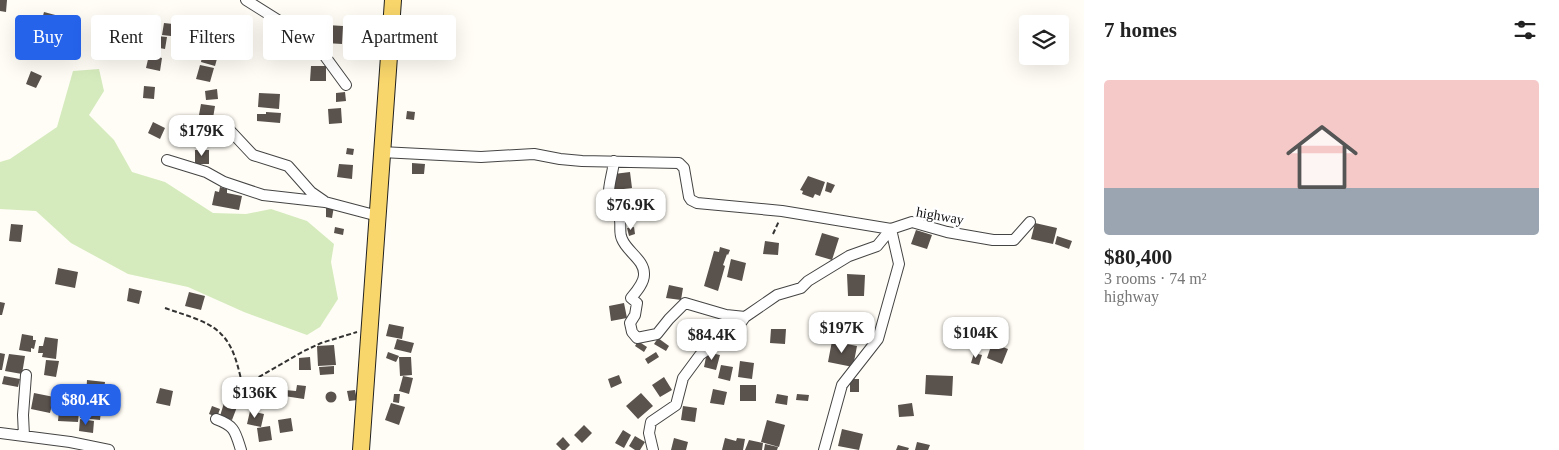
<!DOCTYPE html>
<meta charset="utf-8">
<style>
body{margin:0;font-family:Georgia,serif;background:#f6f6f6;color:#222;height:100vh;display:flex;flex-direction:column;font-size:19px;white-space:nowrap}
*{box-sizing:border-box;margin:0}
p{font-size:16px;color:#767676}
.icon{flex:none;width:28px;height:28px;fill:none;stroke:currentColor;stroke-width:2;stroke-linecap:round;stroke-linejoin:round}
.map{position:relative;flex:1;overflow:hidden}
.panel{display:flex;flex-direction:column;background:#fff;width:475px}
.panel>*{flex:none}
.banner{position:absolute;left:15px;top:15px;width:475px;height:45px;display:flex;gap:10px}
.buttons{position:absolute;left:1019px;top:15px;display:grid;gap:10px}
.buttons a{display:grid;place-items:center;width:50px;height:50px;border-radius:5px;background:#fff;box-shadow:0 5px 20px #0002;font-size:25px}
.price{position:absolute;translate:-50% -42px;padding:0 11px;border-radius:10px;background:#fff;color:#222;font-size:16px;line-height:32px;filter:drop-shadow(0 1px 2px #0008)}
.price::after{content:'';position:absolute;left:50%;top:30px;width:15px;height:11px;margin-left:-8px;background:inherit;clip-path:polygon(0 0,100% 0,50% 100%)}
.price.selected{background:#2563eb;color:#fff}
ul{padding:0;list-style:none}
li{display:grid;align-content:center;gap:10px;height:265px;padding:0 20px}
li span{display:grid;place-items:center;height:155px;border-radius:5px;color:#555}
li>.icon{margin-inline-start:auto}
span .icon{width:90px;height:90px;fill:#fffc;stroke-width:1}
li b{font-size:21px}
h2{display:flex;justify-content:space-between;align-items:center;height:60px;padding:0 20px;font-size:21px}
.chip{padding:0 18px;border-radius:5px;background:#fff;box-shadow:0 5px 20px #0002;font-size:18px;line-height:45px}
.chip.selected{background:#2563eb;color:#fff}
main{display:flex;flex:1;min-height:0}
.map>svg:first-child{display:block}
.green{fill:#d5ebbd}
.building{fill:#5a524d}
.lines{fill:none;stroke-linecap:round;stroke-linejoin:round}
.street-casing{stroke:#444;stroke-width:12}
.primary-casing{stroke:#222;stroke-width:18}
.path{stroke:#333;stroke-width:2;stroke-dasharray:5 2.5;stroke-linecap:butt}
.street{stroke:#fff;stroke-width:10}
.primary{stroke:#f9d66b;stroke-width:16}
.labels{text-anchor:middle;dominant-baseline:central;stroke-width:5;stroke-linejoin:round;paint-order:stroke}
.street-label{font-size:14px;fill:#111;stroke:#fff}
</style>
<main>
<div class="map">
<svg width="1084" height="450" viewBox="0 0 1084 450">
<rect width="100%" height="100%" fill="#fffdf5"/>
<path class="green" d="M99,69L104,91L89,115L114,140L132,172L165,182L213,213L246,214L271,209L307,221L334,244L331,262L338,299L320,327L307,335L244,312L188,287L128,274L71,243L36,211L0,209V162L10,159L57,127L73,71Z"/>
<path class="building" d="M0,0H7L6,12L0,11Z
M44,12L59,16L55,34L39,30Z
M164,23L182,25L180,37L162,35Z
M327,25L343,26L342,44L326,43Z
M156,36L167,37L165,49L154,47Z
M203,52L218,55L215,66L201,62Z
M149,55L162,58L160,71L146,68Z
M200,65L214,68L210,82L196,79Z
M311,66H326V81H310Z
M31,71L42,76L36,88L26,84Z
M144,86L155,87L154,99L143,98Z
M217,89L218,99L206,100L205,91Z
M345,92L346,101L336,102V93Z
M259,93L280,94L279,109L258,107Z
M201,104L215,106L213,118L199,115Z
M341,108L342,123L329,124L328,109Z
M407,111L415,112L414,120L406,119Z
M266,112L281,113L280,123L257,121V114H266Z
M153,122L165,128L160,139L148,133Z
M197,122L211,125L208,139L194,137Z
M347,148L354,149L353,155L346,154Z
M195,150H209V164H195Z
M412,163L425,164L424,174H412Z
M339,164L353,165L352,179L337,177Z
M630,172L632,188L615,190L614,174Z
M808,176L825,182L820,196L815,194L813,198L802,194L803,191L800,190Z
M827,182L835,185L831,193L825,191Z
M220,187L227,189V193L242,196L239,210L212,205L215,191L219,192Z
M326,205L334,206L332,218L326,217Z
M1035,223L1057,228L1053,244L1031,239Z
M11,224L23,225L21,242L9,241Z
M335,227L344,229L343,235L334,233Z
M634,227L635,234L629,236L627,228Z
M916,230L932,235L927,249L911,244Z
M822,233L839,238L832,260L815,255Z
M1057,236L1072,241L1069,249L1055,244Z
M765,241L779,243L778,255L763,254Z
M720,247L730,250L728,255L727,254L723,265L725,266L718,291L704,286L714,251L719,252Z
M731,259L746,263L742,281L727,277Z
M58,268L78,272L75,288L55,284Z
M847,274L865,275L864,296H848Z
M669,285L683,288L681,300L666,298Z
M129,288L142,291L139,304L127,301Z
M189,292L205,296L201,310L185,306Z
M0,302L5,303L2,315H0Z
M624,303L627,318L611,321L609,306Z
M389,324L404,327L402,339L386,336Z
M771,329H786L785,344L770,343Z
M22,334L33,336V340H36L34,349L31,348V352L19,350Z
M730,335L737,338L735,345L728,342Z
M45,337L58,339L56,359L42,357L43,353H38L39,346H43Z
M658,338L669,346L666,351L654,344Z
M397,339L414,343L411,353L394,349Z
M638,341L647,347L644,352L635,346Z
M832,341L857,346L853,367L828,362Z
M992,343L1008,349L1002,364L987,358Z
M334,345L336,365L318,366L317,346Z
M388,352L399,356L396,362L386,358Z
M656,352L659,357L648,364L645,359Z
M707,352L720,355L716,370L704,367Z
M0,353L5,354L2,370H0Z
M974,353L982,355L979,365L971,363Z
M9,354L25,356L22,374L5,371Z
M310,357L311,370H299V358Z
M399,357H411L412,375L400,376Z
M46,360L59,361L56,377L44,375Z
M740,361L754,363L752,379L738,377Z
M721,365L733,367L730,381L718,378Z
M334,366V374L320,375L319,367Z
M619,375L622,383L611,388L608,379Z
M926,375L953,376L952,396L925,394Z
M4,376L20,379L18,387L2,384Z
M403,376L413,378L409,394L399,391Z
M664,377L672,390L660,397L652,385Z
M850,379H859V392H850Z
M87,380L105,382L103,398L86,397Z
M268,381L284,383L283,398L266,396Z
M297,385L306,386L304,399L284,396L285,390L296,391Z
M740,385H756V401H740Z
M160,388L173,391L170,406L156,403Z
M713,389L727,392L724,405L710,403Z
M355,390L357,400L349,401L347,391Z
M325.5 397a5.5 5.5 0 1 1 11 0a5.5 5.5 0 1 1-11 0Z
M34,393L54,397L50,413L31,409Z
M641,393L653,406L638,419L626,406Z
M394,394H400L399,403L393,402Z
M777,394L788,396L787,405L775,403Z
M797,394L809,395L808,401L796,400Z
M60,399L80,401L78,422L58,421Z
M82,400L102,402L100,420L80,418Z
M224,403L237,407L232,420L220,416Z
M391,403L405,407L399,425L385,420Z
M912,403L914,416L899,417L898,405Z
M212,406L220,409L217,417L209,414Z
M683,406L697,408L695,422L681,420Z
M250,411L264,414L261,427L247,424Z
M291,418L293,431L280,433L278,420Z
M80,419L94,421L93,433L79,431Z
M767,420L785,425L779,447L761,442Z
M584,425L592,433L582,443L574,435Z
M270,426L272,440L259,442L257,428Z
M842,429L863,434L859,450L838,446Z
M623,430L631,435L624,448L615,443Z
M635,436L645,442L640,450H635L629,446Z
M563,437L570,445L565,450H562L556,444Z
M674,438L688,442L686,450H671Z
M725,438L736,441L737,438L745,439L743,450H722Z
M749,440L763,443L762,450H745Z
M917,442L930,445L928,450H915Z
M765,444L778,447L777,450H764Z
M898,445L909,448L908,450H896Z"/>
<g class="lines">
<g class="street-casing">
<path id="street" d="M246,0L316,44L346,85
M222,122L253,155L288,166L311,192L324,201
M381,152L481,157L534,154L560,159L582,161L679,163L684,168L689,197L691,200L697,203L782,211L891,229L899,264L878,339L842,385L824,450
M167,160L206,172L224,182L263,195L325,202L378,216
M614,161C613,173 607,188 609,200C611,207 619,213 620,220C621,227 619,233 622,239C627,252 645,260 644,275C644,283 636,292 631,298L637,303L635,315L630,323L632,332L637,338L657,334L669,319L685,303L726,315L745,317
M216,419C235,426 235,431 241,450
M0,433L70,442L109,450
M24,436L23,415L26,375
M653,450L649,433L651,422L676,405L683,378L700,355L737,328L745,317L777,295L801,288L808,281L849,256L877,246L891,229L912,222L947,232L993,240H1014L1030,222"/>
</g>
<g class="primary-casing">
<path id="primary" d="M361,450L393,0"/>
</g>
<path class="path" d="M773,234L779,221
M165,308C181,314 210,321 221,334C234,346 238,367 242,383L247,384L304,351L321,343L357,332"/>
<use href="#street" class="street"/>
<use href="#primary" class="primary"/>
</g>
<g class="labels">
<g class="street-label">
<text transform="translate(940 216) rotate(10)">highway</text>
</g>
</g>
</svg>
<div class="buttons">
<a><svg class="icon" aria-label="layers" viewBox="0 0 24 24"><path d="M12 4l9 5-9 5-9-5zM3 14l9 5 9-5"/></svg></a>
</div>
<b class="price" style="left:202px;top:157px">$179K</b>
<b class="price" style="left:631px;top:231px">$76.9K</b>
<b class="price" style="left:842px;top:354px">$197K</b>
<b class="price" style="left:976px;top:359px">$104K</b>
<b class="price" style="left:712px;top:361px">$84.4K</b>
<b class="price" style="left:255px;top:419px">$136K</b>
<b class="price selected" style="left:86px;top:426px">$80.4K</b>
<div class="banner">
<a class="chip selected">Buy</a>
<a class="chip">Rent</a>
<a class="chip">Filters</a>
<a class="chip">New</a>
<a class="chip">Apartment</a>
</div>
</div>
<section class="panel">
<h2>7 homes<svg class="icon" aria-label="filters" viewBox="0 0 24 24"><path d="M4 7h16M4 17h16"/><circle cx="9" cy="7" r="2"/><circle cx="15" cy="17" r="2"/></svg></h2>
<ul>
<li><span style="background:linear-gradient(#f6c9c9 70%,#9aa5b1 0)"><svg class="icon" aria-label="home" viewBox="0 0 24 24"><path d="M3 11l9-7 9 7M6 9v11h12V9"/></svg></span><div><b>$80,400</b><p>3 rooms · 74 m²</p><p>highway</p></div></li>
</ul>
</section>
</main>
